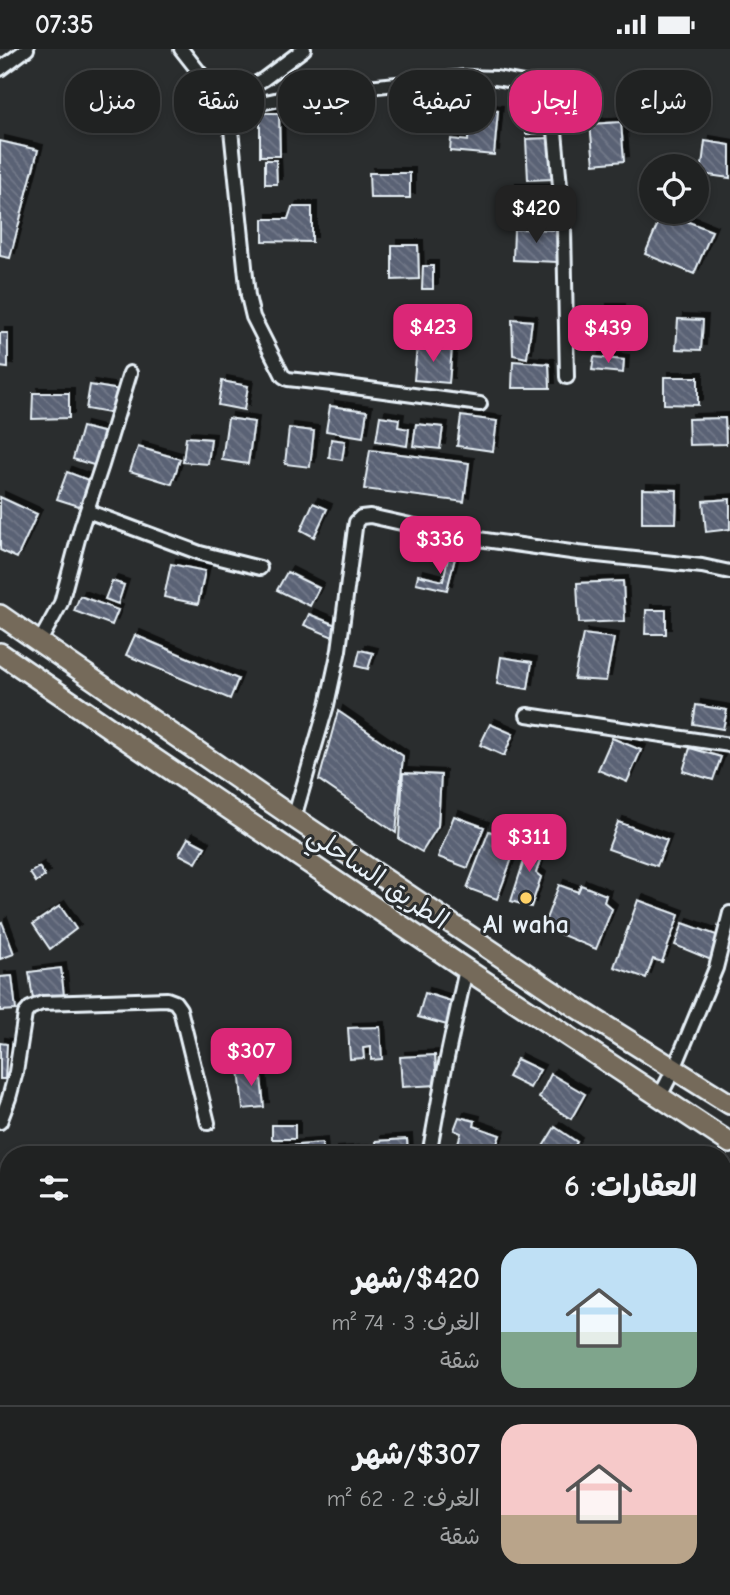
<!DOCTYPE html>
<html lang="ar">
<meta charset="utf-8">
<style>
body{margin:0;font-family:"Comic Neue","Playpen Sans Arabic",sans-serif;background:#282a2a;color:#f1f3f6;direction:rtl;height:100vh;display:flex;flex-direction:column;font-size:26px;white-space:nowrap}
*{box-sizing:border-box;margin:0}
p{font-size:23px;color:#a2a4a5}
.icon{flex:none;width:38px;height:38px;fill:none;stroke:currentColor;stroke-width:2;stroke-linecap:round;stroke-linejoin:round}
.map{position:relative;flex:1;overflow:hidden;direction:ltr}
.details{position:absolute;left:0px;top:1097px;width:732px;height:450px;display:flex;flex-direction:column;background:#202222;border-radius:28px 28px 0 0;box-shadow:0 4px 10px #0003,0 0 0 2px #3d3f40;direction:rtl}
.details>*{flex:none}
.guide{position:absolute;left:21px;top:21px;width:690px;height:63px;direction:rtl;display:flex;gap:14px}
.buttons{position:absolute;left:639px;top:105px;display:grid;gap:14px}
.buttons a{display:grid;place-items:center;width:70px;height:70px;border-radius:50%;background:#202222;box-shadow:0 4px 10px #0003,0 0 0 2px #3d3f40;font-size:35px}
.price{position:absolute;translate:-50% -60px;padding:0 16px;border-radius:14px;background:#db2777;color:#fff;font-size:23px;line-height:46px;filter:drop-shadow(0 2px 4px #0008)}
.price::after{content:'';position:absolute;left:50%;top:42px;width:21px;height:16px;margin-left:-10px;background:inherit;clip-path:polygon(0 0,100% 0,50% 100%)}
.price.on{background:#222;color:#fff}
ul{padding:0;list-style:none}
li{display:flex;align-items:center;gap:21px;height:175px;padding:0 35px}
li+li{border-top:2px solid #3d3f40}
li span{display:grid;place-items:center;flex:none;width:196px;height:140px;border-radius:21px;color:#555}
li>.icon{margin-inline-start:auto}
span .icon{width:84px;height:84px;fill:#fffc;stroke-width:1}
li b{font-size:30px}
h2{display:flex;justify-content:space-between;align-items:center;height:84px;padding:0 35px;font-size:30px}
.pill{padding:0 24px;border-radius:28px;background:#202222;box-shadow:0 4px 10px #0003,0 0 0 2px #3d3f40;font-size:24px;line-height:63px}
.pill.on{background:#db2777;color:#fff}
.status{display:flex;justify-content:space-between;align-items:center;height:49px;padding:0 35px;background:#202222;direction:ltr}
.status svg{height:19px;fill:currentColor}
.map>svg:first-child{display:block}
.building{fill:url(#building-back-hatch);stroke:#e8f1f8;stroke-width:2;filter:url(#shadow)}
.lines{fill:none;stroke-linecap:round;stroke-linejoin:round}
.minor-casing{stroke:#e8f1f8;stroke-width:18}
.primary-casing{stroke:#e8f1f8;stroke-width:24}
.trunk-casing{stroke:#e8f1f8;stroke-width:24}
.minor{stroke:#2a2d2e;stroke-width:12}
.primary{stroke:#746a5a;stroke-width:19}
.trunk{stroke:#746a5a;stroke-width:19}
.poi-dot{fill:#ffd166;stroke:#2a2d2e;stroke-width:2.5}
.labels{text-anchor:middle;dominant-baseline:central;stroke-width:6;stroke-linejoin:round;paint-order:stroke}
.street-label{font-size:26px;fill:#e8f1f8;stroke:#2a2d2e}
.poi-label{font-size:26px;font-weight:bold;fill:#e8f1f8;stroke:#2a2d2e}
</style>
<div class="status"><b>07:35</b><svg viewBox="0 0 49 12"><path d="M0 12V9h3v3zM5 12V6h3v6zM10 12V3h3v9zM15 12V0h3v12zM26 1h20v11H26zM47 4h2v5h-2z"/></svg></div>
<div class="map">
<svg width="730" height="1546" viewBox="0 0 730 1546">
<defs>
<pattern id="building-back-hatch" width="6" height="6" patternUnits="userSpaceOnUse" patternTransform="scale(1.75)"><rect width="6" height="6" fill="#5a6274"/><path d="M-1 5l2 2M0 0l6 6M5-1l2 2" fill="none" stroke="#727989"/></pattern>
<filter id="shadow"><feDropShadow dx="5" dy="-5" stdDeviation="0" flood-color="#0009"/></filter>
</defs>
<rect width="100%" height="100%" fill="#2a2d2e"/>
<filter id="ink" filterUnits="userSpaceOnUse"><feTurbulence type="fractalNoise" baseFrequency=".0143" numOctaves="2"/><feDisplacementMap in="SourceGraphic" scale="14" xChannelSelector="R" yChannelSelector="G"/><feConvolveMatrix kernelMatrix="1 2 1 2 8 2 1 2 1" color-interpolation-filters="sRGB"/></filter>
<g filter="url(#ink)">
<path class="building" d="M526,59H549V85H526Z
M488,61L498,62L494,106L450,102L451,90L468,92L469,76L487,78Z
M260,64H279L280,107H260Z
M621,73L624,112L594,115L590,75Z
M551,89L554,130L528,131L526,90Z
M0,92L38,101L10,209L0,207Z
M705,92L730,96V129L701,125Z
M265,111H276L277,135H265Z
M369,124H410V149H370Z
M511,140H546V169L511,168Z
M292,158H312V193L263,192V170H288Z
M663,163L712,182L694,225L645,205Z
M514,180L558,181L557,213L513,211Z
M392,196H418L419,230L392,231Z
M423,217H433V240H422Z
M602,260H620L621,288L603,289Z
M512,270L532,272L527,309L513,306Z
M678,270L703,271L701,301L676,300Z
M0,284H8V319L0,318Z
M417,296L452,299L449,334L414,331Z
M594,308L624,311L623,324L592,321Z
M513,312L549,315L550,339H512Z
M664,328H698V356L664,355Z
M222,332L248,337L244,361L218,356Z
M90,336L120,341L115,365L86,360Z
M33,344H69V369L32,370Z
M330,357L367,362L363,388L326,382Z
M380,367L399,370L398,378L409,380L407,397L376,392Z
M461,367L497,372L493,402L457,397Z
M228,369L254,373L248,415L222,411Z
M725,369L726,395L689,396L688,370Z
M416,375L443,378L440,400L413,397Z
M82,378L106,384L97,417L73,410Z
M289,379L314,382L310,418L285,415Z
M186,388L211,390L208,415L183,413Z
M331,390L345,392L342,411L329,409Z
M138,398L180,410L172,435L130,422Z
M370,401L469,414L464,453L364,440Z
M67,423L91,432L82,458L57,450Z
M642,440L677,441L676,474H642Z
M0,448L37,465L17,509L0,501Z
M730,450V480L706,483L703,452Z
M313,454L327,460L314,488L301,481Z
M449,504L456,505L447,541L416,534L418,526L443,532Z
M171,515L205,522L198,555L164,548Z
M287,523L319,539L310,557L277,541Z
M112,532L124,536L118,555L105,550Z
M623,532L625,572L579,574L577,534Z
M80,547L118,561L112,576L74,562Z
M646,561H666V585H645Z
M309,565L338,577L333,588L304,576Z
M583,585L614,589L606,632L574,630Z
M135,586L238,630L230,650L126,606Z
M360,601L373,604L368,620L356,617Z
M501,608L532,613L528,640L497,635Z
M696,656L727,661L723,680L693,675Z
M338,662L403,707L396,784L319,731Z
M490,675L513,685L504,707L480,696Z
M612,689L641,701L627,733L598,721Z
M690,699L721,708L713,731L683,722Z
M403,724L441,726L438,777L422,803L399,790Z
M454,767L484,778L468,819L438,808Z
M618,773L667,791L657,817L608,800Z
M489,782L518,793L497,850L467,839Z
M532,787L546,792L536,824L541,828L531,858L511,852Z
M188,789L205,798L196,814L179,805Z
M39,818L45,827L36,833L30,824Z
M559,836L578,843L581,836L606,846L604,853L612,860L596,900L543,878Z
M638,851L679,866L662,913L653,910L646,929L614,918Z
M60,857L76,880L50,900L33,875Z
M2,873L14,905L0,910V874Z
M683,874L719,887L711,911L675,896Z
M61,919L64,947L33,951L29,923Z
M12,927L16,961L0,962V928Z
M425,944L454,953L447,976L418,968Z
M380,978L382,1010L371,1011V998L363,999L364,1009L350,1010L348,979Z
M0,994L7,995L5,1030H0Z
M435,1006L437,1036L402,1038L400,1008Z
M517,1010L540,1021L530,1039L508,1028Z
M260,1018L264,1058L243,1060L239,1020Z
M551,1025L585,1045L571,1070L539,1049Z
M459,1068L475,1072L474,1077L500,1086L493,1106H484L458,1094L461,1084L454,1081Z
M272,1076H295V1090H272Z
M555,1078L577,1093L569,1106H558L542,1099Z
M407,1090L408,1106H377L376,1092Z
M322,1094L323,1106H277L276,1098Z
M367,1101V1106H332V1103Z
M9,1191V1216L0,1217V1192Z
M723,1330H730V1343H723Z
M572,1538H602V1546H573Z"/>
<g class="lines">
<g class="minor-casing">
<path id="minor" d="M181,0L229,61L248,247L253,268L283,327L288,330L332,335L480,355
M0,20L27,0
M551,39L564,180L567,328
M224,53L264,30L304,0
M229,61L307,44L467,28L496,29L551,39L572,45L594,56
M87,462L200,504L260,519
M39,594L61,554L81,479L102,416L130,324
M527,666L730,696
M294,769L327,656L339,601L355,479L356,473L361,468L370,467L464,488L578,504L702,517L730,523
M660,1047L674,1020L716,919L730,864
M0,1073L9,1049L16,1023L25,965L30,959L42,954L167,950L175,953L180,960L208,1074
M429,1106L443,1028L466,920
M723,1498H730
M383,1546L384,1538"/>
</g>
<g class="primary-casing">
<path id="primary" d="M723,1310H730
M0,1325H9"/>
</g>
<g class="trunk-casing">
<path id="trunk" d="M0,566L294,769L577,959L730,1055
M0,604L140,700L466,920L730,1094"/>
</g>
<use href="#minor" class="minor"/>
<use href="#primary" class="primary"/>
<use href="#trunk" class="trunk"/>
</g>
</g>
<circle class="poi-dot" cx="526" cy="849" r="7"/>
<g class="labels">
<g class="street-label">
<text transform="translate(378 829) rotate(34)">الطريق الساحلي</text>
</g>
<g class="poi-label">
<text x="526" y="876">Al waha</text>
</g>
</g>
</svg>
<div class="buttons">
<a><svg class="icon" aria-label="locate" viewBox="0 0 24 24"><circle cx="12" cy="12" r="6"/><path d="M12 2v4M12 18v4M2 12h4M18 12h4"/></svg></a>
</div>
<b class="price on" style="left:536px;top:196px">$420</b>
<b class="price" style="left:433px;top:315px">$423</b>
<b class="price" style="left:608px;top:316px">$439</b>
<b class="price" style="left:440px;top:527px">$336</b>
<b class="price" style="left:529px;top:825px">$311</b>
<b class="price" style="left:251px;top:1039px">$307</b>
<div class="guide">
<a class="pill">شراء</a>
<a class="pill on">إيجار</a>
<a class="pill">تصفية</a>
<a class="pill">جديد</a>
<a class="pill">شقة</a>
<a class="pill">منزل</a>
</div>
<section class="details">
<h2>العقارات: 6<svg class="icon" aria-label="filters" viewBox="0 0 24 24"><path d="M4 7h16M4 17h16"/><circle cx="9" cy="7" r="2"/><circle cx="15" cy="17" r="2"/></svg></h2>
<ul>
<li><span style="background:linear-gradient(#bfe0f5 60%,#7fa58c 0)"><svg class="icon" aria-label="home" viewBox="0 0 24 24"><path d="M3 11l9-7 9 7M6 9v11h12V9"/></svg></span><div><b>$420/شهر</b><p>الغرف: 3 · 74 m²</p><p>شقة</p></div></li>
<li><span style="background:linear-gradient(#f6c9c9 65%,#b9a48a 0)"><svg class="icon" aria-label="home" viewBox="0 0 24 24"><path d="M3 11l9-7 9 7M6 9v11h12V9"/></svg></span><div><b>$307/شهر</b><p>الغرف: 2 · 62 m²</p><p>شقة</p></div></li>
</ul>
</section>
</div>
